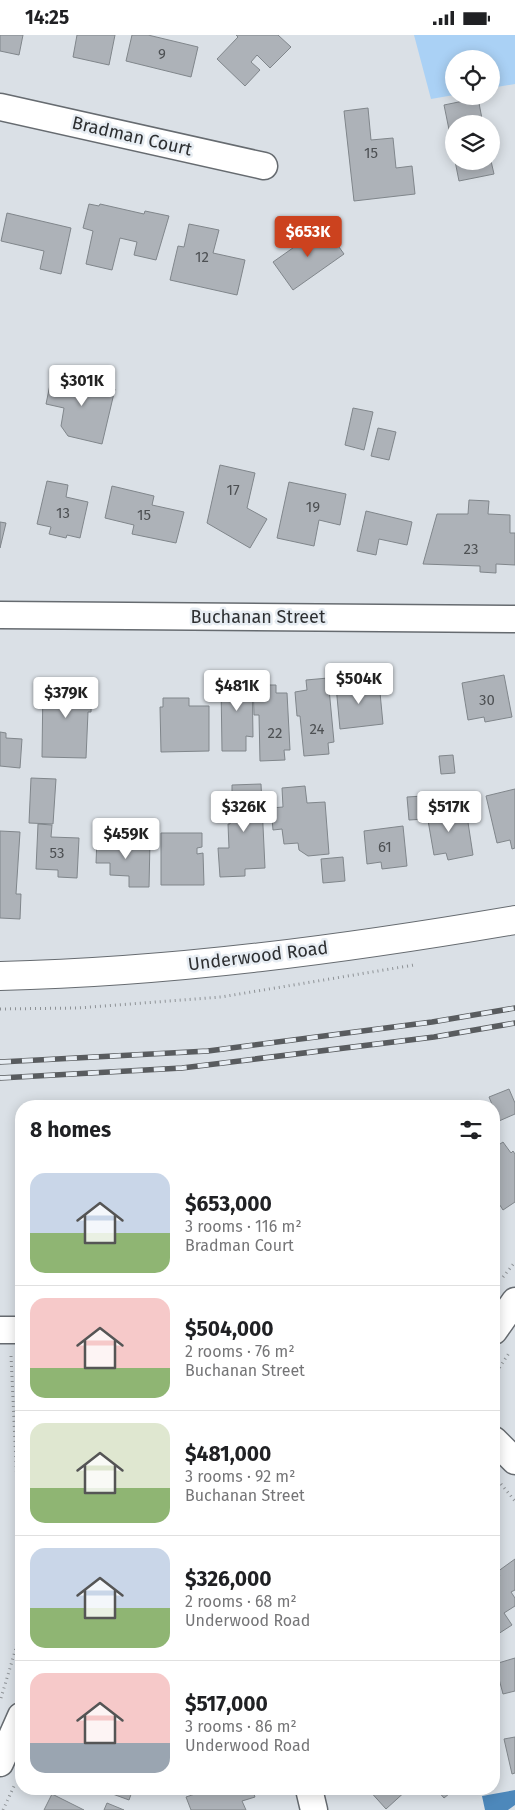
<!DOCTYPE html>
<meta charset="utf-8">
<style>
body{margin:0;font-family:"Fira Sans",sans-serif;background:#f6f6f6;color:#202124;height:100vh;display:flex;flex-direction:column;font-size:19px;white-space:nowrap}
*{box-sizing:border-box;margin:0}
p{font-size:16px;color:#757577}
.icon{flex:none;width:28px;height:28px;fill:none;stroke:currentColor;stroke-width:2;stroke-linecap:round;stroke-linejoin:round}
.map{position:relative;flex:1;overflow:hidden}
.drawer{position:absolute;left:15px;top:1065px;width:485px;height:695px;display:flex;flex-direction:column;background:#fff;border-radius:20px;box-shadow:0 2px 12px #0003}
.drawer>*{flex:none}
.fabs{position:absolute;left:445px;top:15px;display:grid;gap:10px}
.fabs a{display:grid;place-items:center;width:55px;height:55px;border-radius:50%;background:#fff;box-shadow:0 2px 12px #0003;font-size:25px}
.price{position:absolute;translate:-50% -42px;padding:0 11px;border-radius:5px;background:#fff;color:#222;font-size:16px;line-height:32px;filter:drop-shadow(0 1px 2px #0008)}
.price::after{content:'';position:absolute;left:50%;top:30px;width:15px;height:11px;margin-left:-8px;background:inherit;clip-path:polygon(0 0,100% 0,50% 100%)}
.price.current{background:#cc421e;color:#fff}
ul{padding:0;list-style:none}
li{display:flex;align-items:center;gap:15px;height:125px;padding:0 15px}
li+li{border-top:1px solid #e0e0e0}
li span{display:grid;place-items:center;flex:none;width:140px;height:100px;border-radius:15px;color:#555}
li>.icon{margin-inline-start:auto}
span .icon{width:60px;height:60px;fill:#fffc;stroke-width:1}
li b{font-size:21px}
h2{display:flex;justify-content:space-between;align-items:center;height:60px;padding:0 15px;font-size:21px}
.status{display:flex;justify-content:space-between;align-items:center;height:35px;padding:0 25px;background:#fff;direction:ltr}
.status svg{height:14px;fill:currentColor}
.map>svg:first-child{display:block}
.green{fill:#aad1f5}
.water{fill:#4d88bb}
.building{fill:#adb2b8;stroke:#80868b}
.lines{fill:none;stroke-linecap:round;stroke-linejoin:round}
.minor-casing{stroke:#666b70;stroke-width:29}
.major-casing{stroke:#666b70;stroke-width:30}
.path{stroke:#8e9296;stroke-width:3;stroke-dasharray:1 4;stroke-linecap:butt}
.minor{stroke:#fff;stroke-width:26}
.major{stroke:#fff;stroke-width:28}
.rail-casing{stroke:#595c5f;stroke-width:5.5}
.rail{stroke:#e7edf3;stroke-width:4;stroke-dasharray:11;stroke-linecap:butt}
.labels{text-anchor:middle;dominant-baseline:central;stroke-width:5;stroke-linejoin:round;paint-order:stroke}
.number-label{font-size:15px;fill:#4d5053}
.street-label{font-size:18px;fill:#2d2f31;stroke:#e7edf3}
</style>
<div class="status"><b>14:25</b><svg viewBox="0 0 49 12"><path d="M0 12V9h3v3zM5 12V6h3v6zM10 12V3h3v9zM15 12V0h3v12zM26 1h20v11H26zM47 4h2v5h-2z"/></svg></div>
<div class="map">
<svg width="515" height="1775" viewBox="0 0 515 1775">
<rect width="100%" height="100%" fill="#dae0e6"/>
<path class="green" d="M414,0H515V49L491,53V24H454V60L431,64Z"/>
<path class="water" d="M515,1755V1770L508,1775H485L482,1761Z"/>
<path class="building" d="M0,0H23L19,20L0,16Z
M77,0H115L109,30L73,22Z
M132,0H148L198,12L191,42L126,26Z
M236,0H278L291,12L270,33L257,20L251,27L260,35L245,51L217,24L238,2Z
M478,63L483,89H454V119L444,70Z
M368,73L371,105L393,103L396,133L412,131L415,159L354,166L344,76Z
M455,126H491L494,139L459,146Z
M89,169L99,171L100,169L144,179L145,176L169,181L156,225L134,220L137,207L120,203L112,235L86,229L93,196L83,193Z
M7,178L71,193L61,239L40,234L44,216L1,206Z
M189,189L219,195L213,218L245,225L237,260L170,245L178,211L184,212Z
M324,191L344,219L293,255L273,227Z
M52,340L115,354L102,409L68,401L61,391L64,373L46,369Z
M353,373L373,377L364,415L345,410Z
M378,393L396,397L389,425L371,421Z
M220,430L255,438L247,473L267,484L250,513L207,488Z
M47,446L68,450L66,462L88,467L80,503L67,500L66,503L49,499L51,492L37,489Z
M289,447L346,459L340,490L319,485L314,511L277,503Z
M112,451L154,461L152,470L184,477L176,508L132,499L134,490L105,483Z
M469,465L489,466L488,479L510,480V498H515V530L496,529V538L480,537V531L423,529L437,479H468Z
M366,476L412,487L407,510L379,504L376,520L357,516Z
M0,487L6,488L0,513Z
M252,637L253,702L246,701V716H222L221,649H229V638Z
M504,640L512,682L485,687L484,682L468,685L462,648Z
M328,643L334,707L328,708L329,719L304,721L300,681H297L295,657L307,655L306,645Z
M43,646L92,648L91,677H88L86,723L42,722Z
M253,646H266L267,650H276V658H287L290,715H284L285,725L260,726L259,680H254Z
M379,647L383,689L340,694L336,651Z
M163,663H189V671H209V716L161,717L160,672H163Z
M0,697L6,698V703L22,704L20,733L0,731Z
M453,720L455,738L441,739L439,721Z
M31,743L56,744L53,789L29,788Z
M261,749L265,833L245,834V841L220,842L218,813H229L228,789H230L229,764H232V750Z
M305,751L307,768L325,767L329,819L308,821L299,815L298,808L284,809L282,794L273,795L271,773L283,772L282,753Z
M515,754V813L512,814L510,805L497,808L486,761Z
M423,761L425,784L409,785L407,762Z
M454,769L457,783L467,781L473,820L448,825L446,818L434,820L426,774Z
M38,789L52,790L51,802L79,803L77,843L58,842V835L36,834Z
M403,791L407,831L382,834L381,827L367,829L364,796Z
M0,796L20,797L16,859H21L20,884L0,883Z
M161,798H202V812L197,813V819L203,818L204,850H161Z
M97,804L150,806L149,852H129V841L110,840V828H96Z
M343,822L345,846L323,848L321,824Z
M509,1054L515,1068V1079L499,1086L489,1062Z
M503,1107L511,1118L513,1116L515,1119V1167L503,1175L494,1161V1113Z
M515,1524V1555L511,1557L515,1563V1571L504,1578L512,1590L495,1601L494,1545L500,1541L497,1537Z
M515,1623V1656L503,1659L495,1629Z
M515,1702V1738L512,1739L504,1704Z
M99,1754H133L129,1765Z
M210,1754H252L255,1762L242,1766L246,1775H191L186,1762Z
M368,1754H408L386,1774Z
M436,1754H455L444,1763Z
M52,1759L84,1775H44Z
M107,1768L124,1775H104Z"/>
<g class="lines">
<g class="minor-casing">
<path id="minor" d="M0,72L264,131
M0,580L515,584
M0,1295H21
M494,1296L515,1266
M494,1405L515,1426
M0,1728L21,1681
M309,1754L314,1775"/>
</g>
<g class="major-casing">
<path id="major" d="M0,941C173,937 345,914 515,885"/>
</g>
<path class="path" d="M0,974L78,973L221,962L414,930
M503,1242L515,1227
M11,1321L21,1535
M494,1341L509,1318
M494,1373L501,1379
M501,1449L515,1466
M1,1663L16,1613L21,1577
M3,1775L15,1749"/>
<use href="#minor" class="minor"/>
<use href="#major" class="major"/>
<g class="rail-casing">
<path id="rail" d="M0,1027L208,1016L432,987L515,973
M0,1043L182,1033L434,1002L515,988"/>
</g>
<use href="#rail" class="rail"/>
</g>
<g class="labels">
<g class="number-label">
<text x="162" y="19">9</text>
<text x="371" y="118">15</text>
<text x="202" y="222">12</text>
<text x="233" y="455">17</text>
<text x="313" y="472">19</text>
<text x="63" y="478">13</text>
<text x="144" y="480">15</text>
<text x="471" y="514">23</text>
<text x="487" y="665">30</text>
<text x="317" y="694">24</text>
<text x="275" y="698">22</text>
<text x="385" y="812">61</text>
<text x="57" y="818">53</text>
</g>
<g class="street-label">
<text transform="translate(132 101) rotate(13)">Bradman Court</text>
<text x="258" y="582">Buchanan Street</text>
<text transform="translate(258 921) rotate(-7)">Underwood Road</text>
</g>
</g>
</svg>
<div class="fabs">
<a><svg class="icon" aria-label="locate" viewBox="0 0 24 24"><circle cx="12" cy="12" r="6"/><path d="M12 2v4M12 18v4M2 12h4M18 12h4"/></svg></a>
<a><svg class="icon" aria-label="layers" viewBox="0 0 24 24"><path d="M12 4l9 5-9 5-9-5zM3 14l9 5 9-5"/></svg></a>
</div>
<b class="price current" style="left:308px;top:223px">$653K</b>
<b class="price" style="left:82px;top:372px">$301K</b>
<b class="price" style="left:359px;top:670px">$504K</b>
<b class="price" style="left:237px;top:677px">$481K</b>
<b class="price" style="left:66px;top:684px">$379K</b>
<b class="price" style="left:244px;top:798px">$326K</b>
<b class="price" style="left:449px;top:798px">$517K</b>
<b class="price" style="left:126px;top:825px">$459K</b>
<section class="drawer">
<h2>8 homes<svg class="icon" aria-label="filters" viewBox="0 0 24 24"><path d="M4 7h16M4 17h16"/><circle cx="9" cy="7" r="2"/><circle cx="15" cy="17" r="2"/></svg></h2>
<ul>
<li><span style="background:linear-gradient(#c9d6e8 60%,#8fb573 0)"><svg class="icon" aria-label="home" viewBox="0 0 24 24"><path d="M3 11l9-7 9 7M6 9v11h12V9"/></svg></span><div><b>$653,000</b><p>3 rooms · 116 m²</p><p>Bradman Court</p></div></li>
<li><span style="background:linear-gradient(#f6c9c9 70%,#8fb573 0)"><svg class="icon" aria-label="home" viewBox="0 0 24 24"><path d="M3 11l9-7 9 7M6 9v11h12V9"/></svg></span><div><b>$504,000</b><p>2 rooms · 76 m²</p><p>Buchanan Street</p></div></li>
<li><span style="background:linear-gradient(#dfe7d0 65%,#8fb573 0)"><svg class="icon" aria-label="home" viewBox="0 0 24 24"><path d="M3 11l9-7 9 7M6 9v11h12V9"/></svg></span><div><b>$481,000</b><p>3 rooms · 92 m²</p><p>Buchanan Street</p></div></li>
<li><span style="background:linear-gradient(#c9d6e8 60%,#8fb573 0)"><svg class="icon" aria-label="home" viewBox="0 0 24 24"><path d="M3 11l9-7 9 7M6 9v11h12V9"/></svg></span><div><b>$326,000</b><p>2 rooms · 68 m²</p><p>Underwood Road</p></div></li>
<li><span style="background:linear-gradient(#f6c9c9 70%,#9aa5b1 0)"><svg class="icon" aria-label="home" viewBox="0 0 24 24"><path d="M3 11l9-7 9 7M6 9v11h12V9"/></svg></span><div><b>$517,000</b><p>3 rooms · 86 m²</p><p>Underwood Road</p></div></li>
</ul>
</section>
</div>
